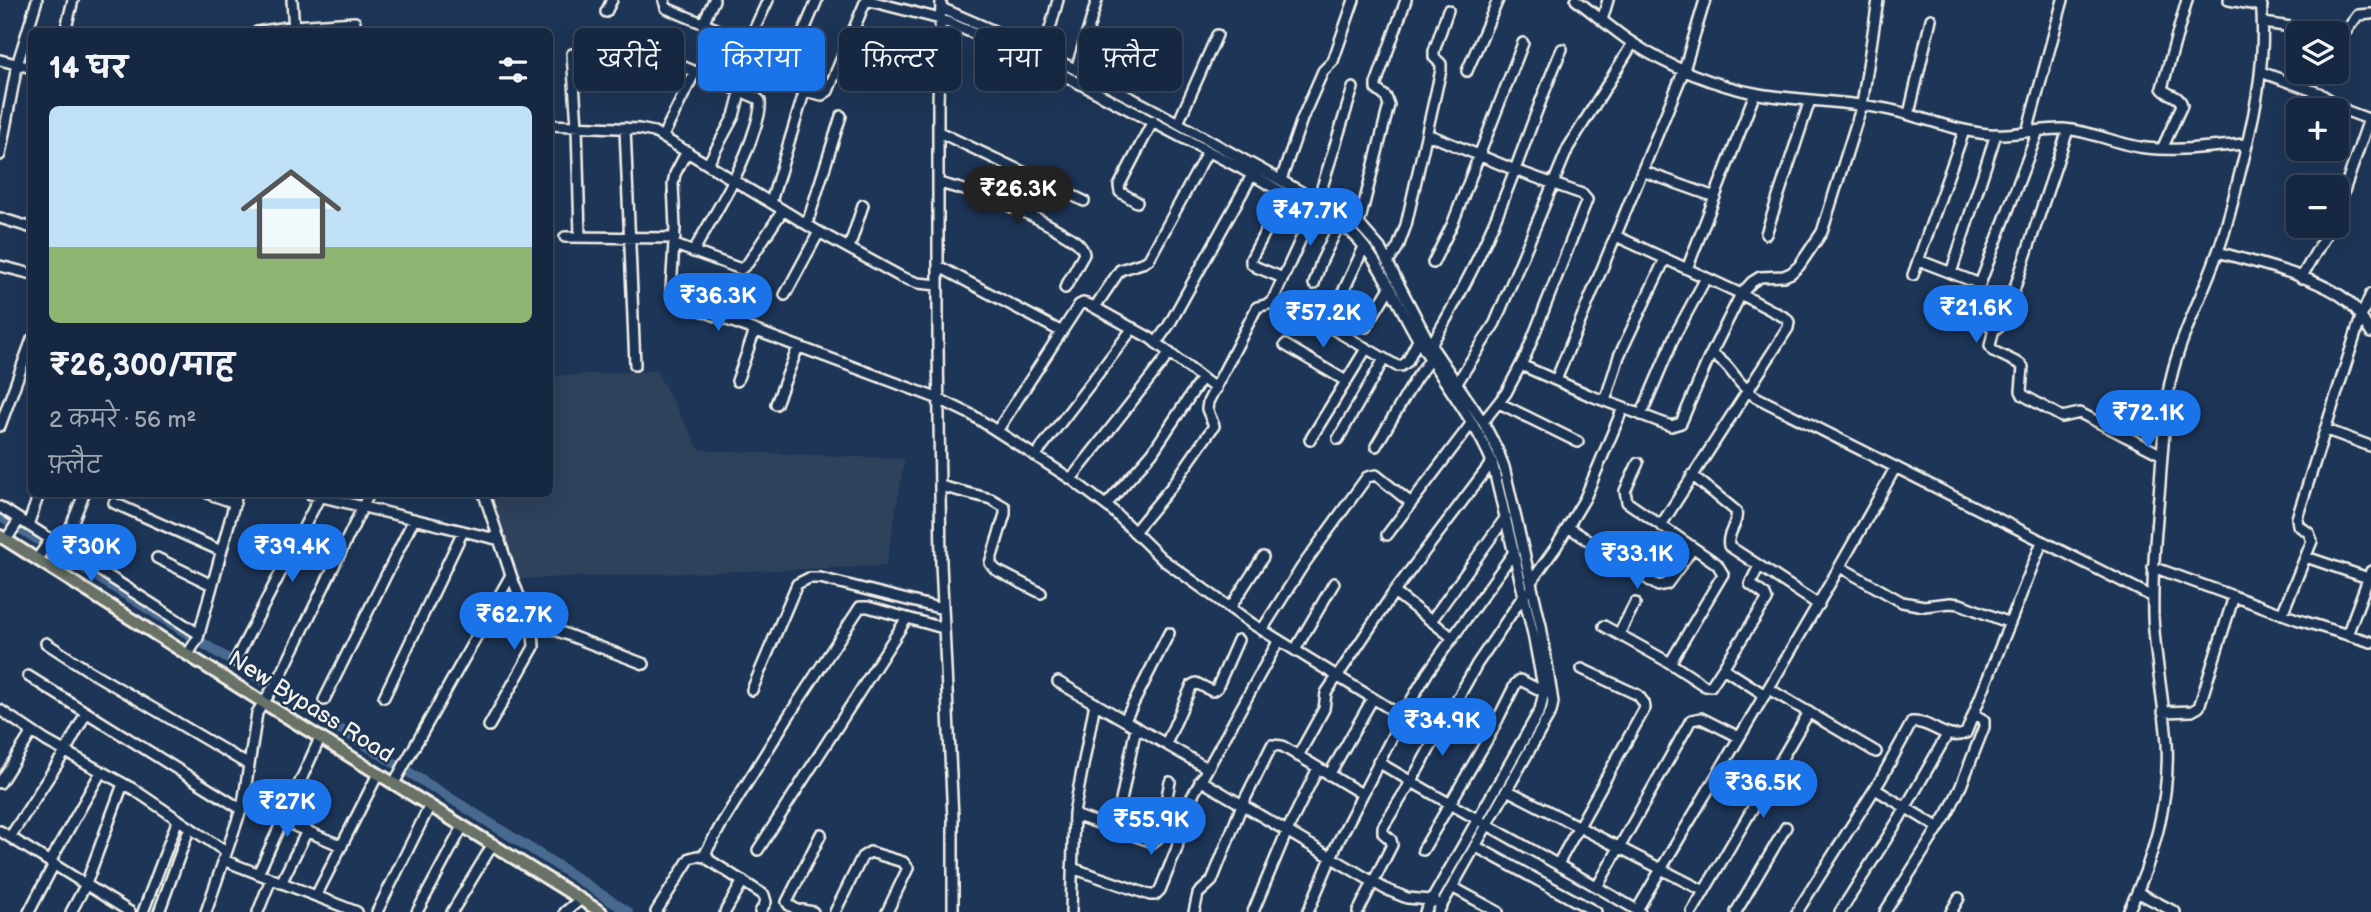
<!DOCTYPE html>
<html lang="hi">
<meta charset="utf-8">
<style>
body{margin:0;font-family:"Balsamiq Sans","Playpen Sans Deva",sans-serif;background:#23344c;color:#f1f3f6;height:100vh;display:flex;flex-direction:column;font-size:26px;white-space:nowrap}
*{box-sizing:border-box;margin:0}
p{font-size:23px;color:#9ea6b1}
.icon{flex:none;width:38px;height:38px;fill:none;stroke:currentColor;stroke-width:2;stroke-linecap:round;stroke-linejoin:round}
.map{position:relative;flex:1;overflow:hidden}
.drawer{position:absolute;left:28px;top:28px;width:525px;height:469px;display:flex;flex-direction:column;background:#162841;border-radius:10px;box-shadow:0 7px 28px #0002,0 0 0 2px #35445a}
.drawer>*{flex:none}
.guide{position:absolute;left:574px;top:28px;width:665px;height:63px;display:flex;gap:14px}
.fabs{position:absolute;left:2286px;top:21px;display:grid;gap:14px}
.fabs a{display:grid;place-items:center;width:63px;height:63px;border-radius:10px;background:#162841;box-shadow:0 7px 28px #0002,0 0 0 2px #35445a;font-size:35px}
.price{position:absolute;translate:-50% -60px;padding:0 16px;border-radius:24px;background:#1a73e8;color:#fff;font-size:23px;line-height:46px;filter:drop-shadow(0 2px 4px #0008)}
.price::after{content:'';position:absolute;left:50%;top:42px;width:21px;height:16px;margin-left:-10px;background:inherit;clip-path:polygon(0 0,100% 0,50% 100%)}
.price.active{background:#222;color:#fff}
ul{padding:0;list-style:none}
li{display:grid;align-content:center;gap:14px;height:371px;padding:0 21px}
li span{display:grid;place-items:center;height:217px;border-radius:10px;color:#555}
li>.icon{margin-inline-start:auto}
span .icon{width:126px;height:126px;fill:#fffc;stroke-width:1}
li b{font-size:30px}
h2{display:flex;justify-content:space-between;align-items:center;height:84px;padding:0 21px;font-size:30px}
.pill{padding:0 24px;border-radius:10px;background:#162841;box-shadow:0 7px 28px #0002,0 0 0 2px #35445a;font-size:24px;line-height:63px}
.pill.active{background:#1a73e8;color:#fff}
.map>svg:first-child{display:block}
.built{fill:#2f425b}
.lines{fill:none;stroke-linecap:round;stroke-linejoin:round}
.stream{stroke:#8ea1b3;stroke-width:2.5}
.canal{stroke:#4a6b90;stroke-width:10}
.minor-casing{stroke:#f4f1e8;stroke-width:14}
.major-casing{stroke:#f4f1e8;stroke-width:16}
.minor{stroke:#1d3557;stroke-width:9}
.major{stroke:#687266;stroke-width:10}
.labels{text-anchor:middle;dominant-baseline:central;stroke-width:5;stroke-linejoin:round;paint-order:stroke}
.street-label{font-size:23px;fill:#f4f1e8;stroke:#1d3557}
</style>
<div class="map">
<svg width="2371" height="912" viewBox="0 0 2371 912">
<rect width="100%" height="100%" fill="#1d3557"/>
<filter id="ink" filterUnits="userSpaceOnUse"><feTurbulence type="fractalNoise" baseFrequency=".0143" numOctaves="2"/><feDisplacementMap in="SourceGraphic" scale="14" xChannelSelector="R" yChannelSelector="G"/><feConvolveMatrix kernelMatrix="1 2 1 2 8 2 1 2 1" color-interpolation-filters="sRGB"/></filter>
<g filter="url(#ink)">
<path class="built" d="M656,371L700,450L905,459L886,566L516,579L480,494H550V376Z"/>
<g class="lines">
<path class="stream" d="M888,0L917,7
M962,22L1001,40
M1070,74L1117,97L1178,131
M1267,179L1305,199
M1314,204L1349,226
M1355,230L1363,235L1375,254
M1489,446L1498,465L1527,591
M1484,818L1506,778
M1457,864L1481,824"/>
<path class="canal" d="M0,516L552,862L628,912"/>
<g class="minor-casing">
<path id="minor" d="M292,0L294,30
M664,0L666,8L745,41L752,47L734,116L708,164
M866,0L940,19L1027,56L1242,169L1351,232C1380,259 1401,312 1422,346C1445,384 1475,421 1492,462L1533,634L1544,692L1540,710L1425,912
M941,0L938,103V347L941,563L953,818V912
M1576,0C1595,14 1612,29 1631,42C1668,67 1716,86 1759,94C1801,101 1844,101 1886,109C1921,116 1953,131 1989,134C2015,136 2038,128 2064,129C2092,131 2118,145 2146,148C2179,152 2214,146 2247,144
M2229,0L2262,6
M941,8L1024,44L1087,75L1158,112L1359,224L1380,248L1430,344L1483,422L1497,449L1504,467L1541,626L1553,702L1551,712L1438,912
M606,12L612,0
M1602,20L1608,0
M703,23L714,0
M2264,23L2332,33
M65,32L73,0
M257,32L293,26L355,22
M2336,34L2346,31L2358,15L2371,14
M748,43L768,0
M572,54L577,126L580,237
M1043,54L1058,0
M0,60L32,68
M1076,70L1097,0
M1467,71L1498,0
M2261,72L2319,93L2347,111L2371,120
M783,80L817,0
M642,82L653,59L658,56L757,98L760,101C761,110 758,119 755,128C741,174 716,211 693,252
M1909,114L1931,19
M1178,123L1217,35
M550,125L639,129L654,132L819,232L901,277L918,283L938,285
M625,128L635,365
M2038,131L1980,284L1972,310L1973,315L1994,328L1990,346L1993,351L2020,364L2023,367L2021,391L2023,395L2062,417L2080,413L2162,455
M939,132L1084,201
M2027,132L2063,0
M1427,134L1515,170L1582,194L1587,200L1526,355L1506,393L1483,422
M663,136L695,72
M2162,149L2182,105C2179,94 2167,96 2162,88L2187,0
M687,151L675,174L673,184L675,228L671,290L672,295L679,302L939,399L972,415L1071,479L1112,510L1162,559L1251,623L1392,710
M0,155L17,65L37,0
M1642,171L1715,197
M1281,180L1302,119L1323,71L1333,61L1354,0
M939,183C982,194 1023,208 1061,232C1070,238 1082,243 1084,254L1065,288
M1318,200L1353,88
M771,202L803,96L808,92L822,95L828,91L866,0
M1137,202L1120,192L1119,186L1153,121
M2336,214L2369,119
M0,218L32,228
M807,224L841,116
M1359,224L1389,105L1386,97L1376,89V84L1406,0
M1766,234L1810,100
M1616,236L1737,292L1786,318L1789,322L1788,328L1661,525
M565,237L675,238
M675,245L741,269L748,263L783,210
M849,248L863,205
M2218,252C2255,263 2327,278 2353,306C2360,313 2365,324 2371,333
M1918,260L1980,284
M1388,263L1398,247L1406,225L1441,70V64L1434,57V51L1448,10
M1433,263L1452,225L1523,43
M0,266L32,274
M938,266L1062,332
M1687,269L1755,93
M1951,273L1996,134
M1913,275L1964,131
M1283,278L1256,267L1251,263V259L1285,194
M2301,278L2331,226
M1314,284L1321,262L1339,225
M1343,292L1364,247
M785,295L819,232
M1095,307L1120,270L1145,262L1149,259L1208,151
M1319,321L1397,366H1401L1407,362L1418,340
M1366,327L1389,289
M1994,330L2003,323L2068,130
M1156,343L1169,325L1252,175
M1285,345L1346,381
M1431,345C1455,305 1477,263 1495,220C1519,164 1537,105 1562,49
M1711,354C1734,366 1734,383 1756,397L2153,597
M1521,365L1589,395L1671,426L1681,423L1708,360L1741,294L1752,282L1760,277L1784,276L1791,273L1799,266L1822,232L1862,105L1878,0
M1556,380L1684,70L1705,0
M737,381L755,330
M1457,383L1495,323L1568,148L1633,43
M1605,401L1619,356L1665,259
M1499,403L1578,442
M776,404L798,347
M1641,415L1675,335L1706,278
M0,426L32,339
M2327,430L2370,446
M997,431L1079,305L1083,303L1090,305L1150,338L1216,389
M1338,439L1384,359
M1310,440L1366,349
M1376,446L1415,380L1430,359
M1035,456L1133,328
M1638,463L1625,491L1627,502L1717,564L1723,574L1670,663
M1692,475L1736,511C1739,524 1726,533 1729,546L1819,605
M1071,479L1170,353
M940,486L991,499L1005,507V514L990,563L996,570L1041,593
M209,494L235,503
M310,494L500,540
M114,503L221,551
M1106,505L1152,453L1202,378
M0,507L199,634
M28,525L39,494
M1568,527L1658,586L1667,584L1693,548
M1134,532L1172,486L1214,426L1207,409L1208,402L1257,307L1269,304L1273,300L1314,210
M1387,535L1471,424
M6,540L19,520
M62,548L84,494
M2306,557L2368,578
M157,558L212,585
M37,559L50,540
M1840,567L1902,602L1924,606L1950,603L1960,604L2010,623
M2153,567L2299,620L2371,642
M1531,582L1556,547L1585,498L1623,408
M1394,592L1453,638
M1230,608L1263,557
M2282,614L2312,541L2309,533L2298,525L2297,518L2361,317L2371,294
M529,620L644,664
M1431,621L1506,517
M1604,626L1670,663L1705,686H1711L1767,600L1765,595L1750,584L1759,566
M1262,630L1302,567L1367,477L1376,475L1411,503
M1619,634L1635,603
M2347,635L2371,571
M46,643L86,669L249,765
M1295,650L1334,583
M188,654L198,638L237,494
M235,661L321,494
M1723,668L1765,695
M28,676L241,809
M1058,682L1207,768
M1769,689L1876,752
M752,690L797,584L809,578H820L943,609
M384,697L463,531
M324,700L414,519
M0,710L46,741L133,789L226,852
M2163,712L2192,711L2199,707L2234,596
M1125,720L1169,633
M489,726L534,647L533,632L511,575
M1166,744L1192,685L1196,683L1212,691L1217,688L1238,640
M1298,756L1324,709L1326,693L1394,592L1492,462
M1378,762C1465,814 1554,861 1640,912
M1329,775L1373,698
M1200,780L1385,889L1407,898L1431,900L1436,902
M0,783L32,732
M394,783L511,575L484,494
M1875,789L1939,828
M1507,790L1704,891
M1121,801L1136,727
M243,804L342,846
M1074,815L1153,842L1158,838L1170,782
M0,831L130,912
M10,837L65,752L86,713
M1475,846L1596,912
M758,850L907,618
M1423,850L1490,735L1516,683L1520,680L1544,692
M223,860L357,912
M50,862L101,772
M1558,864L1645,708L1644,703L1638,695L1582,669
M1072,868L1150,895H1155L1160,890L1177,848L1184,811L1279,640
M258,874L320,738
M281,883L307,831
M1452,887L1498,912
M1597,887L1691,720L1701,718L1739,737
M2137,892L2175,912
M316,896L378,774
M1637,910C1723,763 1813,618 1895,468
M799,911L789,905L787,902L821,834
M29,912L54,864
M71,912L86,884L123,784
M143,912L178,819
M159,912L190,827
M206,912L243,804L257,713L280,677L369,494
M258,912L271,879
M377,912L430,805
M417,912L463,826
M452,912L493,844
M565,912L581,899
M656,912L690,858L697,856L707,857
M725,912L743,881
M760,912L766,902L764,895L709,860L706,852L721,825L788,717L860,607H868L943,628
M798,912L802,910L813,912
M835,912L862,857L870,852L903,862L908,868L887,912
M1071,912L1074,813L1095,703
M1194,912L1198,894L1212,881L1242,805L1272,745L1282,746L1362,794
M1253,912L1287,831L1318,768
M1308,912L1336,846L1409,704L1428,672L1514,552
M1358,912L1392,845L1391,840L1383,833V827L1411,782L1477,664L1526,592
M1692,912L1809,712
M1736,912L1786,827
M1797,912L1881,779L1912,722C1931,720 1946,743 1966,733L2042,542
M1840,912L1899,819L1947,735
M1885,912L1948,813L1961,786L1984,727V720L1974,714
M1951,912L1959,898
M2128,912C2153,861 2170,801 2167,743C2164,701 2155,659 2153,616C2152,572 2156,528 2160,484C2162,454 2164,424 2168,394C2175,346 2201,300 2217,254C2227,228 2233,200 2240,173C2255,115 2267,60 2261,0"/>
</g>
<g class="major-casing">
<path id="major" d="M0,536L264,703L601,912"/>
</g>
<use href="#minor" class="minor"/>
<use href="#major" class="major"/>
</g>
</g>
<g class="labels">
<g class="street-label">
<text transform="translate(311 707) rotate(32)">New Bypass Road</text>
</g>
</g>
</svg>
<div class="fabs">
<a><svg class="icon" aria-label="layers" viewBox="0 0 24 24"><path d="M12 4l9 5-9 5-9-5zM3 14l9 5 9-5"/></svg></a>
<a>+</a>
<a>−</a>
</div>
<b class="price active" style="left:1018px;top:226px">₹26.3K</b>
<b class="price" style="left:1310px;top:248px">₹47.7K</b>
<b class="price" style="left:718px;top:333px">₹36.3K</b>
<b class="price" style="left:1976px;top:345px">₹21.6K</b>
<b class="price" style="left:1323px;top:350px">₹57.2K</b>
<b class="price" style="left:2148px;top:450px">₹72.1K</b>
<b class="price" style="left:91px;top:584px">₹30K</b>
<b class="price" style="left:292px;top:584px">₹39.4K</b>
<b class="price" style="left:1637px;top:591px">₹33.1K</b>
<b class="price" style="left:514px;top:652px">₹62.7K</b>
<b class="price" style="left:1442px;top:758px">₹34.9K</b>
<b class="price" style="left:1763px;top:820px">₹36.5K</b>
<b class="price" style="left:287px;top:839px">₹27K</b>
<b class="price" style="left:1151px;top:857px">₹55.9K</b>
<div class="guide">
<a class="pill">खरीदें</a>
<a class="pill active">किराया</a>
<a class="pill">फ़िल्टर</a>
<a class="pill">नया</a>
<a class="pill">फ़्लैट</a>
</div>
<section class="drawer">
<h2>14 घर<svg class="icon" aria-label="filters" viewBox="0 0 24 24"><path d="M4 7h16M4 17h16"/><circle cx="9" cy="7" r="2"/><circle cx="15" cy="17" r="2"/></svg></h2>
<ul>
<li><span style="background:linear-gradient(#bfe0f5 65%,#8fb573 0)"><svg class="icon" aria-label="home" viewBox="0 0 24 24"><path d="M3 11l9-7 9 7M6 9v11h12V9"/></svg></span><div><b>₹26,300/माह</b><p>2 कमरे · 56 m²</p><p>फ़्लैट</p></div></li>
</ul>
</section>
</div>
